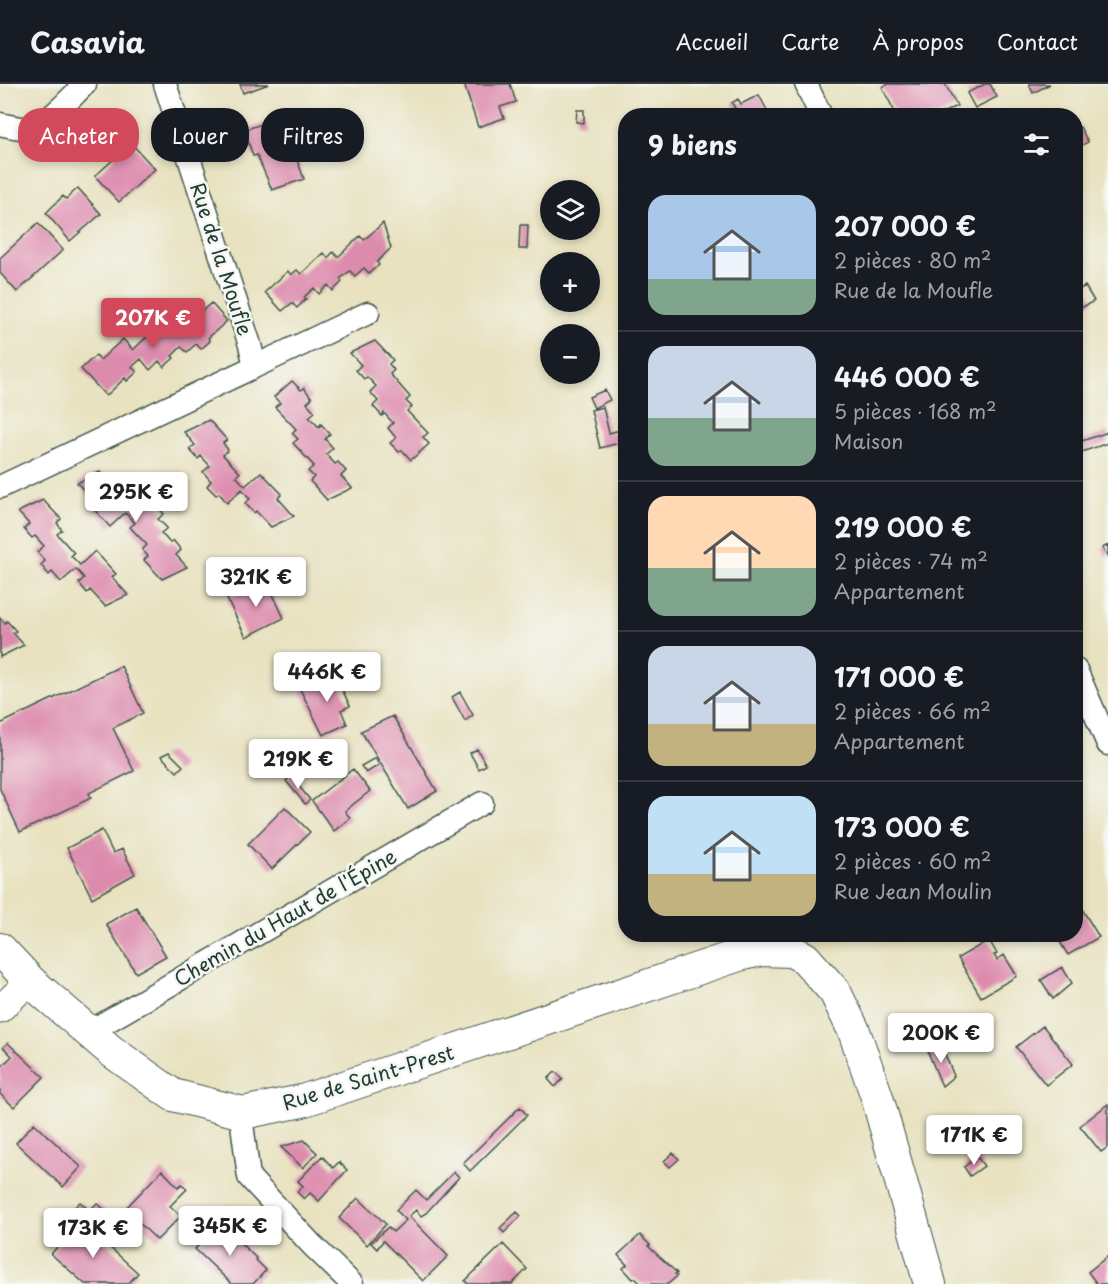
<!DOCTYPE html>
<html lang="fr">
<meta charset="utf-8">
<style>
body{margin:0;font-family:"Playpen Sans",sans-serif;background:#242831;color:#f1f3f6;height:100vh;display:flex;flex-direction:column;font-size:22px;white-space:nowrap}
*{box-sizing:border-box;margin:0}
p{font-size:20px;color:#9ea1a6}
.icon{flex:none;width:33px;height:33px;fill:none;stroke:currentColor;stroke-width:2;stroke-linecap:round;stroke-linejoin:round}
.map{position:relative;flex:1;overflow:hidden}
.side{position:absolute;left:618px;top:24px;width:465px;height:834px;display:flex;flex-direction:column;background:#171b24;border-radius:24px;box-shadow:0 3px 9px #0003}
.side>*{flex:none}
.banner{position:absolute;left:18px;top:24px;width:510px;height:54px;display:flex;gap:12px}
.controls{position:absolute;left:540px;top:96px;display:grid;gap:12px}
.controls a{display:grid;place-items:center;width:60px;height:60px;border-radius:50%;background:#171b24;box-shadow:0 3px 9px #0003;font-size:30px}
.price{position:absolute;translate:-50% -51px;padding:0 14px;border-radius:6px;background:#fff;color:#222;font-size:20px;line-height:39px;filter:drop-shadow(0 2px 3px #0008)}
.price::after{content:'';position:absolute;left:50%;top:36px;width:18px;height:14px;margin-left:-9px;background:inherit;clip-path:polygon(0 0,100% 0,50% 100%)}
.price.current{background:#d1495b;color:#fff}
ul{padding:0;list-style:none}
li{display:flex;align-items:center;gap:18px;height:150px;padding:0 30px}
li+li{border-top:2px solid #363941}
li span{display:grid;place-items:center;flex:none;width:168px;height:120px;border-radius:18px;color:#555}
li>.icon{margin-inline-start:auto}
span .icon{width:72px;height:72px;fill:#fffc;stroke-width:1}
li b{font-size:26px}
h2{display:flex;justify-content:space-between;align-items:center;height:72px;padding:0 30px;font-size:26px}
.chip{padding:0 21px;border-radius:24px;background:#171b24;box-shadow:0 3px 9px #0003;font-size:21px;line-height:54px}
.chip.current{background:#d1495b;color:#fff}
header{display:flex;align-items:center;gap:36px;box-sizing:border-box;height:84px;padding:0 30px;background:#171b24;border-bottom:2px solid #363941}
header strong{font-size:28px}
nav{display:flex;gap:33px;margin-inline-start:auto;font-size:21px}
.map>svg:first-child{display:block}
.building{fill:#dd8bad}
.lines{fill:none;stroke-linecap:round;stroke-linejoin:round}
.minor-casing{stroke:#3d5649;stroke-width:25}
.tertiary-casing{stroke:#3d5649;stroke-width:29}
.secondary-casing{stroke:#3d5649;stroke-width:34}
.minor{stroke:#fff;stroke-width:22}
.tertiary{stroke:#fff;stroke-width:27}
.secondary{stroke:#fff;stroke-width:32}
.labels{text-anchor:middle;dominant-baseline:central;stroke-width:5;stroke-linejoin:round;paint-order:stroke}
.street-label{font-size:20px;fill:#1f3d34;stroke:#f6f6f2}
</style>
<header>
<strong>Casavia</strong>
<nav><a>Accueil</a><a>Carte</a><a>À propos</a><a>Contact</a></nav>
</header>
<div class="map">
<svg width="1108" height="1200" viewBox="0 0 1108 1200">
<rect width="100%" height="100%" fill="#f6f6f2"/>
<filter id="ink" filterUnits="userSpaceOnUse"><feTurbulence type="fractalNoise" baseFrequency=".0167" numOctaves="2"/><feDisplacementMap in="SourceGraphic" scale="12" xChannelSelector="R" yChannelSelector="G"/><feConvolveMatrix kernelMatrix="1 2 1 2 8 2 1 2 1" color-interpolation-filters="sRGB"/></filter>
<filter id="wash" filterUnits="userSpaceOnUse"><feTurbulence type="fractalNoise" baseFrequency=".008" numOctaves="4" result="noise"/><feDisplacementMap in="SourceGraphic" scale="24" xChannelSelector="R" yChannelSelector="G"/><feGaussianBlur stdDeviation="1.35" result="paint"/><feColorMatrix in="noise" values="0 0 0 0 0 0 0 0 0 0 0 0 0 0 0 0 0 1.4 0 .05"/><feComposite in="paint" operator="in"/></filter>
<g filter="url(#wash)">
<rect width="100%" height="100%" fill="#e8e2c0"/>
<g id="blocks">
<path class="building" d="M240,0H269L243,9Z
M464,0H510L516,18L500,23L504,34L478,43Z
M889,0H945L957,22L936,32H897L882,3Z
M985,0H990L997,13L975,24L967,9Z
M1029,0H1050L1033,9Z
M759,11L770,32H727L725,29L735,24L732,19L738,15L741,20Z
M577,26H584V39L576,38Z
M282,33L304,95L272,106L257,71L253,72L244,46Z
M1080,43L1088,58L1080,62L1076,53V45Z
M129,57L155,85L119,118L95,92L115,74L112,72Z
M78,104L101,130L70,157L46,129L63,112L66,115Z
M38,139L63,166L17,208L0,189V174Z
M383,139L391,164L377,178L379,181L369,189L364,184L355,192L350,187L340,195L342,198L333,207L328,201L319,210L314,204L304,213L306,215L297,224L292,219L282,227L265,208L288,187L291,191L297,186L301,190L324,169L328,174L333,168L338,173L360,152L364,156Z
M520,141H528L527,165H519Z
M1085,202L1094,217L1079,225L1076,219V207Z
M211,219L227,237L208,254L210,257L201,265L196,260L187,268L181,263L172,272L174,274L164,283L159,277L150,286L141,275L132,283L137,288L127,297L125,294L106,312L81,285L96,271L100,276L123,255L133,266L155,245L159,250L165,244L169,249L192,228L195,233Z
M375,257L393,276L389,280L394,286L390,290L410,313L406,317L412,323L407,327L428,349L423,353L429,360L411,376L402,366L399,368L390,359L396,354L388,344L393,339L384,329L382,332L373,322L378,317L370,308L376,302L367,293L364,295L356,286L361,281L350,269Z
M292,297L301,306L304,304L312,314L307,319L315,328L309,333L319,343L321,340L330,350L325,355L333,364L326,370L335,380L338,378L346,387L341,392L352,404L327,416L310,397L314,393L308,387L314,382L293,359L298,355L292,349L296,345L275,323L280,319L274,313Z
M605,306L610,316L594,324L589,313Z
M603,323L609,349L620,346L623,358L600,364L591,326Z
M209,336L227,356L223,359L228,366L223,371L240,389L236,392L245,402L261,388L282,410L278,414L294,432L271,443L256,427L254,429L245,419L250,415L242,405L227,419L219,409L216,411L207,402L211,397L203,388L210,382L201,372L198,375L189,365L195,361L184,348Z
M1108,348V359L1076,370V359Z
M100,388L115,405L118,402L126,412L121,417L129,426L143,413L153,422L155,420L164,430L158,435L167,444L161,449L170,459L173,456L181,466L176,471L187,483L162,495L144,476L148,472L142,466L147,461L130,443L135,439L125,429L110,443L90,421L94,417L77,399Z
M43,416L61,435L57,439L62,446L57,450L74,469L71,472L80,481L95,467L116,490L112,493L128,511L105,522L90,506L87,509L79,499L84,494L76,485L61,498L52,488L49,491L41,481L45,477L37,468L44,462L35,452L32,454L24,445L29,440L18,428Z
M1108,461V474L1102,464Z
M266,496L284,534L246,553L227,515Z
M0,534L5,539L7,537L16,547L13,549L24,561L0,573Z
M121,582L143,629L113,644L134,687L89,709L91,714L20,748L0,705V640Z
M334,589L350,622L341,626L347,640L323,651L300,605Z
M460,608L473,631L465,637L452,613Z
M393,632L437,707L408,725L361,647Z
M477,665L486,681L479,685L470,669Z
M169,668L183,682L177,688L161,672Z
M375,674L379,681L366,689L361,682Z
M353,685L370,707L345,727L350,734L334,747L312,717Z
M291,692L310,716L305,720L286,697Z
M285,723L310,748L272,785L248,760Z
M102,746L113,769L122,765L135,790L92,814L67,764Z
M1076,815L1099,853L1068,871L1055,850H1076Z
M136,823L166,872L136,889L106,840Z
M989,856L997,870L994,871L997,876L1004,871L1017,892L981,913L958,874Z
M1062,883L1072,899L1053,915L1041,896Z
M1043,942L1073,980L1046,1001L1016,963Z
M940,958L954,992L942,1002L928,968Z
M8,959L44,993L14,1023L0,1010V984L12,972L3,963Z
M555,988L563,995L555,1003L548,995Z
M1108,1020V1063L1101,1068L1080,1042Z
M520,1023L527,1031L470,1087L463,1079Z
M34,1039L81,1083L63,1103L16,1059Z
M304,1056L317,1069L303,1084L281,1063Z
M673,1069L679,1075L670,1083L664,1077Z
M322,1072L333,1084L339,1078L347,1086L319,1117L310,1109L304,1115L297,1108L303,1102L298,1097Z
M977,1073L984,1082L970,1092L964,1083Z
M162,1086L178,1103L182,1100L187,1105L170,1122L181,1132L157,1156L125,1125Z
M454,1088L459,1093L426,1129L421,1132L416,1126L409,1132L448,1172L423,1197L383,1157L377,1165L371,1159L388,1143L393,1148L406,1136L396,1126L416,1106L426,1116Z
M358,1114L386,1140L367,1161L339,1134Z
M80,1118L90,1127L81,1136L71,1127Z
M97,1119L107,1128L100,1135L90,1126Z
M517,1128L521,1132L504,1149L500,1144Z
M81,1137L138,1189L128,1200H85L51,1170Z
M220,1139L256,1174L255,1175L266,1186L253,1200H232L195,1165Z
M640,1151L650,1161L648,1162L677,1189L675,1190L677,1192L668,1200H641L635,1194L633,1195L623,1184L627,1181L618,1171Z
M503,1160L527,1185L512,1200H468L465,1197Z
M1108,1172V1200H1097L1088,1188Z"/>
</g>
</g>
<g filter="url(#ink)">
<use href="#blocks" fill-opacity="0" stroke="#3d5649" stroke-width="1.5"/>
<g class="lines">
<g class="minor-casing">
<path id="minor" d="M165,0L250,261L255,282
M806,0L821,32
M0,40C9,42 19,45 29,44C48,41 71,13 85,0
M0,403L368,229
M1076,586L1108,660
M89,948L482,719
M243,1029L242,1040L249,1093L312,1161L352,1200"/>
</g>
<g class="tertiary-casing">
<path id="tertiary" d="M0,925L30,897"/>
</g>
<g class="secondary-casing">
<path id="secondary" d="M0,865L30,897L111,967L173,1011L243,1029L302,1017L742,870L761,866L791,867L805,874L835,908L854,947L877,1013L930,1200"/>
</g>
<use href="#minor" class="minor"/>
<use href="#tertiary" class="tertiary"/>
<use href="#secondary" class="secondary"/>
</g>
</g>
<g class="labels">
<g class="street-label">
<text transform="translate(222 175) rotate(72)">Rue de la Moufle</text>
<text transform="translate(285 833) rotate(-30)">Chemin du Haut de l'Épine</text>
<text transform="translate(368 993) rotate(-17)">Rue de Saint-Prest</text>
</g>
</g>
</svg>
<div class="controls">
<a><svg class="icon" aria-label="layers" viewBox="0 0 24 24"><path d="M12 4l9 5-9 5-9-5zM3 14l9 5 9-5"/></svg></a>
<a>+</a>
<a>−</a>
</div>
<b class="price current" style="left:153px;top:265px">207K €</b>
<b class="price" style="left:136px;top:439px">295K €</b>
<b class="price" style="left:256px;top:524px">321K €</b>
<b class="price" style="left:327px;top:619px">446K €</b>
<b class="price" style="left:298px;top:706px">219K €</b>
<b class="price" style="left:941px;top:980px">200K €</b>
<b class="price" style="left:974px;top:1082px">171K €</b>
<b class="price" style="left:230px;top:1173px">345K €</b>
<b class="price" style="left:93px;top:1175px">173K €</b>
<div class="banner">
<a class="chip current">Acheter</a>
<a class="chip">Louer</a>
<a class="chip">Filtres</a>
</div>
<section class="side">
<h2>9 biens<svg class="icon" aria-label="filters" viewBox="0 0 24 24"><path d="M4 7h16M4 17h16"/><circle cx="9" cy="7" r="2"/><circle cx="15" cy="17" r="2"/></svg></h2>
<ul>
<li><span style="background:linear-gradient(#a9c7e8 70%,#7fa58c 0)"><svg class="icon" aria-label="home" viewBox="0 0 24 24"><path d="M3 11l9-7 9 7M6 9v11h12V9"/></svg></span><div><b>207 000 €</b><p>2 pièces · 80 m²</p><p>Rue de la Moufle</p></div></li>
<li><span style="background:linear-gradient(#c9d6e8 60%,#7fa58c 0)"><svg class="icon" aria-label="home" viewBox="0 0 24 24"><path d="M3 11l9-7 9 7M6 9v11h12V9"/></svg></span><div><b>446 000 €</b><p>5 pièces · 168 m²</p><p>Maison</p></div></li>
<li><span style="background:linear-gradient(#ffd9b3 60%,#7fa58c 0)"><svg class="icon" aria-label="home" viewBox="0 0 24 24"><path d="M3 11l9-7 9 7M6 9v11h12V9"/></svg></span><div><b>219 000 €</b><p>2 pièces · 74 m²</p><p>Appartement</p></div></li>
<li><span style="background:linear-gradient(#c9d6e8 65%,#c2b280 0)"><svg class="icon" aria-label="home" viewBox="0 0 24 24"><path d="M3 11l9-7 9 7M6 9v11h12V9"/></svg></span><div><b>171 000 €</b><p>2 pièces · 66 m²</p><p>Appartement</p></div></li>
<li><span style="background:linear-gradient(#bfe0f5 65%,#c2b280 0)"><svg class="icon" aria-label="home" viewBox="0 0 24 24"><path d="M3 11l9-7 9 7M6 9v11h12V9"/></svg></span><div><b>173 000 €</b><p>2 pièces · 60 m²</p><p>Rue Jean Moulin</p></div></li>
</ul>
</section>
</div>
